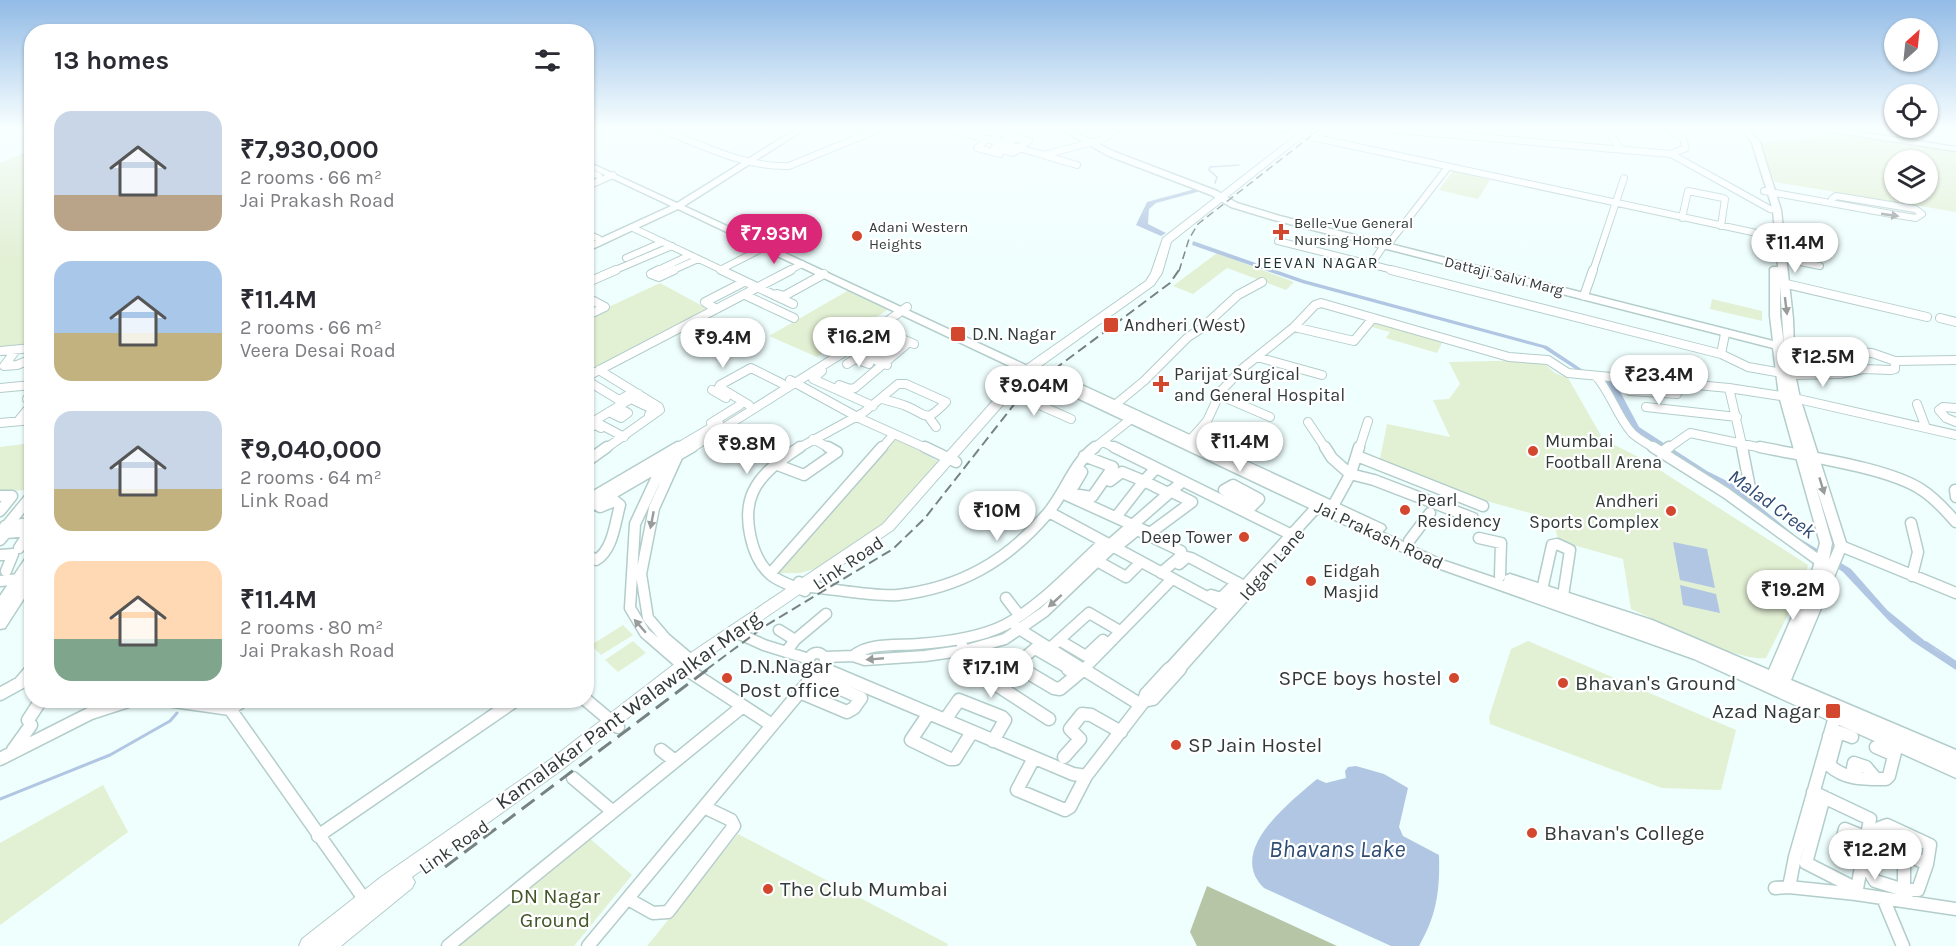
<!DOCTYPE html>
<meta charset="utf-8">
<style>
body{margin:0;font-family:Karla,sans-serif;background:#f2f2f3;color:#2b2b33;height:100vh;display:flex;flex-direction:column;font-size:22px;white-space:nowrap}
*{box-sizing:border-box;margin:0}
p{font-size:20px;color:#7c7c81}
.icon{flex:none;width:33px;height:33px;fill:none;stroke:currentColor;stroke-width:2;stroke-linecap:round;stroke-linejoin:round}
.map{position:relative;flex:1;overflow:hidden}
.sheet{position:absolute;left:24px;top:24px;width:570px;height:684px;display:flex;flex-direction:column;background:#fff;border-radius:24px;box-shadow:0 2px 4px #0004}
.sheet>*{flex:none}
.needle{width:39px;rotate:27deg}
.fabs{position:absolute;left:1884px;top:18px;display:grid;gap:12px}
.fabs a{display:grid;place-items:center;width:54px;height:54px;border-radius:50%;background:#fff;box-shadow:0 2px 4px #0004;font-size:30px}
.price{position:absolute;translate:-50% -51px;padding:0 14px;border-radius:21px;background:#fff;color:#222;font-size:20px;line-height:39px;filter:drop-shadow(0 2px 3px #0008)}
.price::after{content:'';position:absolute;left:50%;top:36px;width:18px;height:14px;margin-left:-9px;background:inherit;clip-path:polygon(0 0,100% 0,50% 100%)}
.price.active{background:#db2777;color:#fff}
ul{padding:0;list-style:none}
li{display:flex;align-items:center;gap:18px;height:150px;padding:0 30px}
li span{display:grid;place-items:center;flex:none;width:168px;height:120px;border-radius:18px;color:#555}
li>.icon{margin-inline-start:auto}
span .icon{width:72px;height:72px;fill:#fffc;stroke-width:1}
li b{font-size:26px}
h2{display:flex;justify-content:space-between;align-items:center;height:72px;padding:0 30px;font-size:26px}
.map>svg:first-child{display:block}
.green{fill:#e2f0d4;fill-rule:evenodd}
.forest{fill:#b6c5a6}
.water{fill:#b1c6e2}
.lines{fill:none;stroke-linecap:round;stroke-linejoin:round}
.stream-far2{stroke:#b1c6e2;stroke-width:1.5}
.stream-far1{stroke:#b1c6e2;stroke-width:2}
.stream{stroke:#b1c6e2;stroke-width:3}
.street-far3-casing{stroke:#b3cdcb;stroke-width:8}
.street-far2-casing{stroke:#b3cdcb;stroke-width:10}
.street-far1-casing{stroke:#b3cdcb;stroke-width:13}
.street-casing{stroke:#b3cdcb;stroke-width:15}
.secondary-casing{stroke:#b3cdcb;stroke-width:3}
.primary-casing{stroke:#b3cdcb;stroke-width:2}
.street-far3{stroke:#fff;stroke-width:6}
.street-far2{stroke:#fff;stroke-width:8}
.street-far1{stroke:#fff;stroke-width:10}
.street{stroke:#fff;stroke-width:12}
.secondary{fill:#fff;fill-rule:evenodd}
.primary{fill:#fff;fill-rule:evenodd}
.rail-far2{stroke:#778382;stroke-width:1.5;stroke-dasharray:8 4.5;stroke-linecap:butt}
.rail-far1{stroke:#778382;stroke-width:2;stroke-dasharray:10 5;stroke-linecap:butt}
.rail{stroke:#778382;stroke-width:3;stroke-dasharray:16 8;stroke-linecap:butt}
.oneway{fill:#989d9c}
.poi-dot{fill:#d2472e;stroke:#fff;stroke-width:2}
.labels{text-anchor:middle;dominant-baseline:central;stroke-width:4.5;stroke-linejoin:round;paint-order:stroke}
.far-poi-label{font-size:15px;fill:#303b3a;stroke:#fff;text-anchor:start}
.far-street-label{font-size:15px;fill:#303b3a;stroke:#fff}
.far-neighbourhood-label{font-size:16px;letter-spacing:1.5px;fill:#1d3231;stroke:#fff}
.poi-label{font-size:18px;fill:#303b3a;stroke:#fff;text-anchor:start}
.street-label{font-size:18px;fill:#303b3a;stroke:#fff}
.water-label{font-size:20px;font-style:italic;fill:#2f4c74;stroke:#fff}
.near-poi-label{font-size:21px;fill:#303b3a;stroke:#fff;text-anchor:start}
.near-street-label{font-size:21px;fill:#303b3a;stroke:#fff}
.near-park-label{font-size:21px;fill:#425627;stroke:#fff}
.near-water-label{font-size:24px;font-style:italic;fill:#2f4c74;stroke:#fff}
</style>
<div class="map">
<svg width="1956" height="946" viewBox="0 0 1956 946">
<rect width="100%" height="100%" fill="#effffe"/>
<path class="green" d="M1818,129L1956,151V212L1775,182L1759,142L1827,137ZM1894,160H1928V194H1894Z
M31,150V346L0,349V163Z
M1453,171L1490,180L1478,199L1439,190Z
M1217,253L1294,282L1286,290L1227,268L1193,294L1173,286Z
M660,283L708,309L587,372V317Z
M849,290L890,308L817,357L769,336Z
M1712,299L1762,311V321L1710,309Z
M1376,322L1443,341L1437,353L1386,338L1390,332L1372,327Z
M1540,360L1555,373L1568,378L1603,439L1644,460L1808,565L1804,583L1766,658C1738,662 1661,622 1631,609L1623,559L1559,541L1552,519L1479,499L1380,459L1387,424L1450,437L1433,400L1449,399L1460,384L1449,362Z
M895,437L941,463L893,517L818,568L800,573H780L778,571Z
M31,443V489L0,493V447Z
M623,625L633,635L601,655L591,645Z
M633,641L646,653L618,672L605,660Z
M1528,641L1736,730L1721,790L1662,788L1490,724L1489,717L1511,649Z
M103,785L128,832L0,925V843Z
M738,834L948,944L947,946H647Z
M586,835L632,875L574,946H449Z"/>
<path class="forest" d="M1207,886L1337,946H1197L1190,932Z"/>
<path class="water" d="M1195,189L1201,191L1156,203L1149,209L1148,224L1166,233L1161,236L1136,225L1147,202Z
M1193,241L1304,280L1547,346L1586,372L1616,384L1639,427L1707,471L1731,483L1797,537L1851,569L1887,610L1936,650L1956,662V670L1912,641L1889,621L1843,572L1638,435L1630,428L1606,383L1583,374L1543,348L1302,283L1192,245Z
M1673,542L1707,549L1715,588L1680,580Z
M1680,585L1716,594L1720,613L1683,605Z
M1356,766L1384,774L1408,788L1399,827L1403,836L1439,855C1440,890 1437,915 1419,946H1391L1264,888C1226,851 1289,803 1317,779L1326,783L1346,778L1345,771L1348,767Z"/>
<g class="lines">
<path class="stream-far2" d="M1282,133L1290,129
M1215,183L1217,177L1209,170L1210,167L1239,165"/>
<path class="stream-far1" d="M1926,642L1956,662"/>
<path class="stream" d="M0,799L110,755L170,721L177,713"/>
<g class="street-far3-casing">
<path id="street-far3" d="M0,129H3
M660,129C700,144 745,168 789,166L879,129
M950,129L1044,155L1104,139L1116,129
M1385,129L1671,154L1770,209L1777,210
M1607,129L1620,149
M1668,129L1683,138L1686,148L1671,154
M1307,136L1780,238
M988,139L977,148L1000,154
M991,140L1003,132L1013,134L994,148L1013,153L1021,148
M1009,143L1016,138L1029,141L1019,147
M1046,156L1077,165
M586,170L599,176
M590,185L613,175
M1764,191L1897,215L1916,218L1922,214L1915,209L1836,196L1832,199L1833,203
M1682,218L1688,191L1723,198L1725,199L1721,226
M633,228L724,271
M586,233L599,239
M1278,241L1397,271
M1387,246L1448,167
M1774,257L1820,266
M626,258L663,242
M1371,265L1384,245
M720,270L765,247
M613,271L672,246
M656,271L690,255
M671,271L698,259
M788,271L802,264
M1593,271L1624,178"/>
</g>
<g class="street-far2-casing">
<path id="street-far2" d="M659,270L651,274L659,277L674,270
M721,270L793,304
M1391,270L1721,354L1725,334
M1778,282L1927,317
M586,283L616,270
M777,294L784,296L824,274
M745,295L794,318
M1584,296L1593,270
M586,297L605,307L586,316
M713,307L705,302L744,282
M1940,318L1956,322
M1294,327L1315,305L1321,303L1509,357L1548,360L1568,373L1729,388L1794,398L1956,435
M873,336L888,333L914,344
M845,347L887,365
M16,350L4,366L17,365L32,359
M0,351L32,348
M1721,354L1748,367L1794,375L1840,374L1863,369L1891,370L1895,369V361
M1257,357L1322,375
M847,364L855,359L869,364
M1861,369L1852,355L1853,352L1872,353L1895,361L1956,360
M599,370L659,407L660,410L605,449
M822,371L813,379L873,406
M1596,376C1611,393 1617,416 1632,433C1638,439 1648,444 1656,449
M586,377L791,270
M1620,378L1630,391L1677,394L1672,383
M586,380L619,400L628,395
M790,380L861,419L928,449
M839,385L850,389L855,388L907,344L886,336L869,348L890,358
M0,388L32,385
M1729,388L1743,449
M712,390L726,398
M1008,391L1071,419
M1219,395L1270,417
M27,399L32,393
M631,399L652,409L649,415
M1116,404L1144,381L1188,337L1202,328L1238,295L1262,282
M1917,404L1926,428
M749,405L719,387L720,385L751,368L783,384
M1646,407L1737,417
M1956,408L1943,407L1939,410L1946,418L1956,422
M609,412L621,418L628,413L617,407
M928,416L936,427
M18,421L32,404
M1308,422L1326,449
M0,423L32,420
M711,423L740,405
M586,430L595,425L601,428
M624,437L594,421L639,394
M813,439L831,449
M1191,439L1207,421L1221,391L1243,368L1294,327L1354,341L1373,318
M1103,442L1117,449
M675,449L719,423
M690,449L849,349L907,307
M797,449L863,413L898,384H906L946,402C925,424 928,415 906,406C898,403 890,401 882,399
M881,449L894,434
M1093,449L1136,415
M1359,449L1368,421
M1667,449L1690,433L1767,449"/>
</g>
<g class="street-far1-casing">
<path id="street-far1" d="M800,447C782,459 762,472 753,492C742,516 751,558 771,575C781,583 794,586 805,591
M925,447L956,462
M1114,447L1296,537
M1325,447L1332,458L1350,474L1374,480L1473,518
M1653,447L1726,493L1821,562
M1742,447L1751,493
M1760,447C1802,456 1888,467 1922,490C1936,499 1945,510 1956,522
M1661,453L1669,447
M1357,456L1483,506
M677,457L654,508L641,574L648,618L665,638L691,660
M586,462L607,447
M775,464L804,475L837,452L828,447
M671,468L656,479L635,524L630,608L645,633L683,666
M1110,481L1122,472L1144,481L1156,468
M1065,488L1072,489L1082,472L1077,468
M1955,490L1956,497
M1062,493L1150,533L1192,502L1170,491
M1079,495L1092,497L1113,467L1084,456
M0,496H12L0,511
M586,501L678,447
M586,509L692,447
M1049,512L1229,609
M1246,512L1259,499L1233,485L1224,490L1252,506
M1116,517L1144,481L1168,493
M1911,523L1918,552L1912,576
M5,526L32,523
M0,534L32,495
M1479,538L1501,543L1500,576
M0,540L6,533L30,531L19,548
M1409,541L1430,513
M1113,542L1183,481
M1841,546L1956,593
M1115,548L1137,530L1181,551L1182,555L1161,573
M586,554L596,560C613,550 615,523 620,505L615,501L600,507
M0,555L13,554L6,571
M1097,561L1126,577L1141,562
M1179,564L1187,557L1191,558L1244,586
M770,574L882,447
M0,581L19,579
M799,582L811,587C835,589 876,597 898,595C960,588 1007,561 1047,514C1065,493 1073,464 1095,447
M1542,590L1552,545L1557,544L1570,550L1563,596
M1211,595L1221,598L1237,582
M1006,598L1019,615
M1016,627L1085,670
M779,630L795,640
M733,631L764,645L809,659
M1059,640L1086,656L1103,640
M962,645L973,670
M1035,649L1071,670
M1049,649L1089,613L1120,631
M786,652L795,640L826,614
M809 661a8 8 0 1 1 16 0a8 8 0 1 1-16 0Z
M853,656C869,642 898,646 919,644C947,642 979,638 1005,625C1042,605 1073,570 1104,542
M825,657L853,656L865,660L925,656L967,650L1005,639L1044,612L1112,547
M817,670L820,667L828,670
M1024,670L1017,666L1019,662L1040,644
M1083,670L1172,579
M1168,670L1314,510L1334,504L1351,473L1359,447
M1179,670L1271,566"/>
</g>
<g class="street-casing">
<path id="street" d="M824,669L1073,774L1086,776L1144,701L1146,694L1169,669
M972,669L1049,719
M1022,669L1054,688L1060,689L1084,669
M1068,669L1077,674
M1083,669L1141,705
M689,671L772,725
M823,681L861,698L854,708L847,712L809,696Z
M799,692L809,696
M0,694L20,683L32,669
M167,700L230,709L367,903
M586,700L618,727
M1144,701L1153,699L1180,669
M230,709L244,700
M929,713L911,740L950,759H955L972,732
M945,720L959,700L1002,717L1005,720L993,741
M1829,736L1836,739L1829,765C1845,780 1865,779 1886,779L1889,776L1897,744
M1836,739L1839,732L1852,737
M1876,747L1894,755
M13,750L31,725L28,720L41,700
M661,750L675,761
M1064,757L1080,739L1070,729L1082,714L1091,715L1121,732
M1034,758L1017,790L1065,810L1070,807L1086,776
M0,759L91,713L131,700
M573,778L612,811
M1858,778L1853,768L1854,763L1866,767L1876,779
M1813,792L1870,819L1856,894
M1824,797L1806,863L1857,889
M318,836L516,700
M1862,862L1844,853L1840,848L1845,829L1867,838
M1789,887L1795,857L1836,713
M1775,888L1789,887L1856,894L1956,909
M1904,890H1918L1927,864
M1904,890L1908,902
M1904,890L1875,881L1871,874L1879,828L1887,825L1930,845L1927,864
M1904,890V856H1910L1927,864
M1883,898L1903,946
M628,899L653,913L668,912L734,826L731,820L704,807
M448,946L743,706
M588,946L819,669"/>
</g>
<g class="secondary-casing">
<path id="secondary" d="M796,129H805L684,206L1075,388L1076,386H1084L1384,525L1386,528L1382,532L1442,560L1504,581L1505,576L1510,574L1652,620L1769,670L1813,568L1820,543L1779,396L1773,348L1274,220L1231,207L1211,195L1109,156L1060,129H1069L1115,152L1217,191L1237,203L1280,216L1773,341L1770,316V269L1772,267H1778L1773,210L1752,143L1741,129H1749L1760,143L1781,210L1793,319L1795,374L1800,398L1847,546L1791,680L1956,750V778L1694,659L1432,566L678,209L586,252V245L671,206L586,166V161L677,203ZM1780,285L1784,344L1780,316ZM1815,483L1835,546L1829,560L1832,543Z
M1823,129H1839L1956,147V151L1827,131Z
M32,555V586L5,628L0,629V596L27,556Z"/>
</g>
<g class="primary-casing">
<path id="primary" d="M1304,129H1313L1171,242L1162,273L1154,285L1030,374L893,530L689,670L563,769L412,877L415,882L412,888L341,946H299L302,939L381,877L551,759L677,662L883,524L1022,368L1146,281L1151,273L1163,238Z"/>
</g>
<use href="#street-far3" class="street-far3"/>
<use href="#street-far2" class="street-far2"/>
<use href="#street-far1" class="street-far1"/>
<use href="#street" class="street"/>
<use href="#secondary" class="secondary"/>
<use href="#primary" class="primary"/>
<path class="rail-far2" d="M1179,271L1189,239L1198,224L1320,129"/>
<path class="rail-far1" d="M706,670L765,626L893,549L925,518L1016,402L1048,374L1170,283L1179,270"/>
<path class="rail" d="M445,867L708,669"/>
</g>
<defs><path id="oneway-solid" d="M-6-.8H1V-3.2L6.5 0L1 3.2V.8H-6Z" transform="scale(1.5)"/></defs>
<g class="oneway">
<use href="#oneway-solid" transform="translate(1890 215) rotate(8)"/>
<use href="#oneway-solid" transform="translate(1786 306) rotate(83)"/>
<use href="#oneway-solid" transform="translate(1822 486) rotate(73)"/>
<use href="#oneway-solid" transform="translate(652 520) rotate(101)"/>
<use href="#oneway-solid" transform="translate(1055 601) rotate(138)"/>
<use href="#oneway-solid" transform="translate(640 626) rotate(-131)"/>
<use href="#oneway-solid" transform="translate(875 659) rotate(175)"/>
</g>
<linearGradient id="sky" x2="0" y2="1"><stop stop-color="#92bbe6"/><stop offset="0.49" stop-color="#f8ffff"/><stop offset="1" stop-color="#f8ffff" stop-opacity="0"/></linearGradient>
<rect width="1956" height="261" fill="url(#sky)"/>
<g class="poi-dot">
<path d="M1278 223h6v6h6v6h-6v6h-6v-6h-6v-6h6z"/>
<circle cx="857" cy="236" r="6"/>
<rect x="1103" y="317" width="16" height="16" rx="3"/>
<rect x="950" y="326" width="16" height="16" rx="3"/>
<path d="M1158 375h6v6h6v6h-6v6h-6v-6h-6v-6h6z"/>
<circle cx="1533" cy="451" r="6"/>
<circle cx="1405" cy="510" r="6"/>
<circle cx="1671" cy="511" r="6"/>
<circle cx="1244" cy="537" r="6"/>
<circle cx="1311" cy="581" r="6"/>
<circle cx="727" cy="678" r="6"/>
<circle cx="1454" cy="678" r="6"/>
<circle cx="1563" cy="683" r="6"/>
<rect x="1825" y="703" width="16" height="16" rx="3"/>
<circle cx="1176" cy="745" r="6"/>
<circle cx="1532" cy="833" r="6"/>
<circle cx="768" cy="889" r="6"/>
</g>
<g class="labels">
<g class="far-poi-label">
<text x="1294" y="223">Belle-Vue General<tspan x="1294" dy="17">Nursing Home</tspan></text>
<text x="869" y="227">Adani Western<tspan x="869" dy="17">Heights</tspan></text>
</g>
<g class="far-street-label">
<text transform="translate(1504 276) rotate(14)">Dattaji Salvi Marg</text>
</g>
<g class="far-neighbourhood-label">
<text x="1317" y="262">JEEVAN NAGAR</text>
</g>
<g class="poi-label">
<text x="1124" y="325">Andheri (West)</text>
<text x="972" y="334">D.N. Nagar</text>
<text x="1174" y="374">Parijat Surgical<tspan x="1174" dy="21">and General Hospital</tspan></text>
<text x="1545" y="441">Mumbai<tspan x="1545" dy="21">Football Arena</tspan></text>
<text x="1417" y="500">Pearl<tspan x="1417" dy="21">Residency</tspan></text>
<text x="1659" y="501" text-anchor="end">Andheri<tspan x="1659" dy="21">Sports Complex</tspan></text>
<text x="1232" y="537" text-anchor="end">Deep Tower</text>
<text x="1323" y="571">Eidgah<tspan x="1323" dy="21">Masjid</tspan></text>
</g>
<g class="street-label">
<text transform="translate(1379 535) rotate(25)">Jai Prakash Road</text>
<text transform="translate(848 563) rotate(-34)">Link Road</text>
<text transform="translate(1272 564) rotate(-49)">Idgah Lane</text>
<text transform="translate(454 847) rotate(-35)">Link Road</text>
</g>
<g class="water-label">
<text transform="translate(1772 504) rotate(36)">Malad Creek</text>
</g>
<g class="near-poi-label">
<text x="739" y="666">D.N.Nagar<tspan x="739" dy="24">Post office</tspan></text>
<text x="1442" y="678" text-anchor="end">SPCE boys hostel</text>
<text x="1575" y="683">Bhavan's Ground</text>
<text x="1820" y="711" text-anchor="end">Azad Nagar</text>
<text x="1188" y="745">SP Jain Hostel</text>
<text x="1544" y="833">Bhavan's College</text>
<text x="780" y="889">The Club Mumbai</text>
</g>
<g class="near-street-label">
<text transform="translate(628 710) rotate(-36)">Kamalakar Pant Walawalkar Marg</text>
</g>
<g class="near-park-label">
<text x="555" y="896">DN Nagar<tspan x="555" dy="24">Ground</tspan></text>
</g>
<g class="near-water-label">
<text x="1337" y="849">Bhavans Lake</text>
</g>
</g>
</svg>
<div class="fabs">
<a><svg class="needle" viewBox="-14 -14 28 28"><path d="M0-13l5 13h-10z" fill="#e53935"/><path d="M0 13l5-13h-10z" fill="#7c7c81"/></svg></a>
<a><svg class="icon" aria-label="locate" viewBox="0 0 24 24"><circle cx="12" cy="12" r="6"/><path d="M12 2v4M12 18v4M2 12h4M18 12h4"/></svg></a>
<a><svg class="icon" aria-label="layers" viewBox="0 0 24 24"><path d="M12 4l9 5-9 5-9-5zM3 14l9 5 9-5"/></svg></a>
</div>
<b class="price active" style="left:774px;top:265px">₹7.93M</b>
<b class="price" style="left:1795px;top:274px">₹11.4M</b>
<b class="price" style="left:859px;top:368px">₹16.2M</b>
<b class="price" style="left:723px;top:369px">₹9.4M</b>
<b class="price" style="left:1823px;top:388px">₹12.5M</b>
<b class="price" style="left:1659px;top:406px">₹23.4M</b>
<b class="price" style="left:1034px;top:417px">₹9.04M</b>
<b class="price" style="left:1240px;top:473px">₹11.4M</b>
<b class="price" style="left:747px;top:475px">₹9.8M</b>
<b class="price" style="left:997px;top:542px">₹10M</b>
<b class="price" style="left:1793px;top:621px">₹19.2M</b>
<b class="price" style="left:991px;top:699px">₹17.1M</b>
<b class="price" style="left:1875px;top:881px">₹12.2M</b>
<section class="sheet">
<h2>13 homes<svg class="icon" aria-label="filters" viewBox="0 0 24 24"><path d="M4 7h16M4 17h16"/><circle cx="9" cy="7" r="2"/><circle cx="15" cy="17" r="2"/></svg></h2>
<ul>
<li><span style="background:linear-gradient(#c9d6e8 70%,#b9a48a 0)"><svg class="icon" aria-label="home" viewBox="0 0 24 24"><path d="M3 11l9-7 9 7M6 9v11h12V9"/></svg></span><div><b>₹7,930,000</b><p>2 rooms · 66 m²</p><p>Jai Prakash Road</p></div></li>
<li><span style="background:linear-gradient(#a9c7e8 60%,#c2b280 0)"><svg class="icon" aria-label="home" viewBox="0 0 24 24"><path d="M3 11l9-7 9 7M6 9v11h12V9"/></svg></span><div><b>₹11.4M</b><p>2 rooms · 66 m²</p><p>Veera Desai Road</p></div></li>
<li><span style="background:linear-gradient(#c9d6e8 65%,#c2b280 0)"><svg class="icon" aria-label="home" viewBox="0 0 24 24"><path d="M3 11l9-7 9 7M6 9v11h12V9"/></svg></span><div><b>₹9,040,000</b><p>2 rooms · 64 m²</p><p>Link Road</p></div></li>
<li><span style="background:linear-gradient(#ffd9b3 65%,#7fa58c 0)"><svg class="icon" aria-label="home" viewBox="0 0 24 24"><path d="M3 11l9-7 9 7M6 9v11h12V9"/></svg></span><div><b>₹11.4M</b><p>2 rooms · 80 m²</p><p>Jai Prakash Road</p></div></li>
</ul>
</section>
</div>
